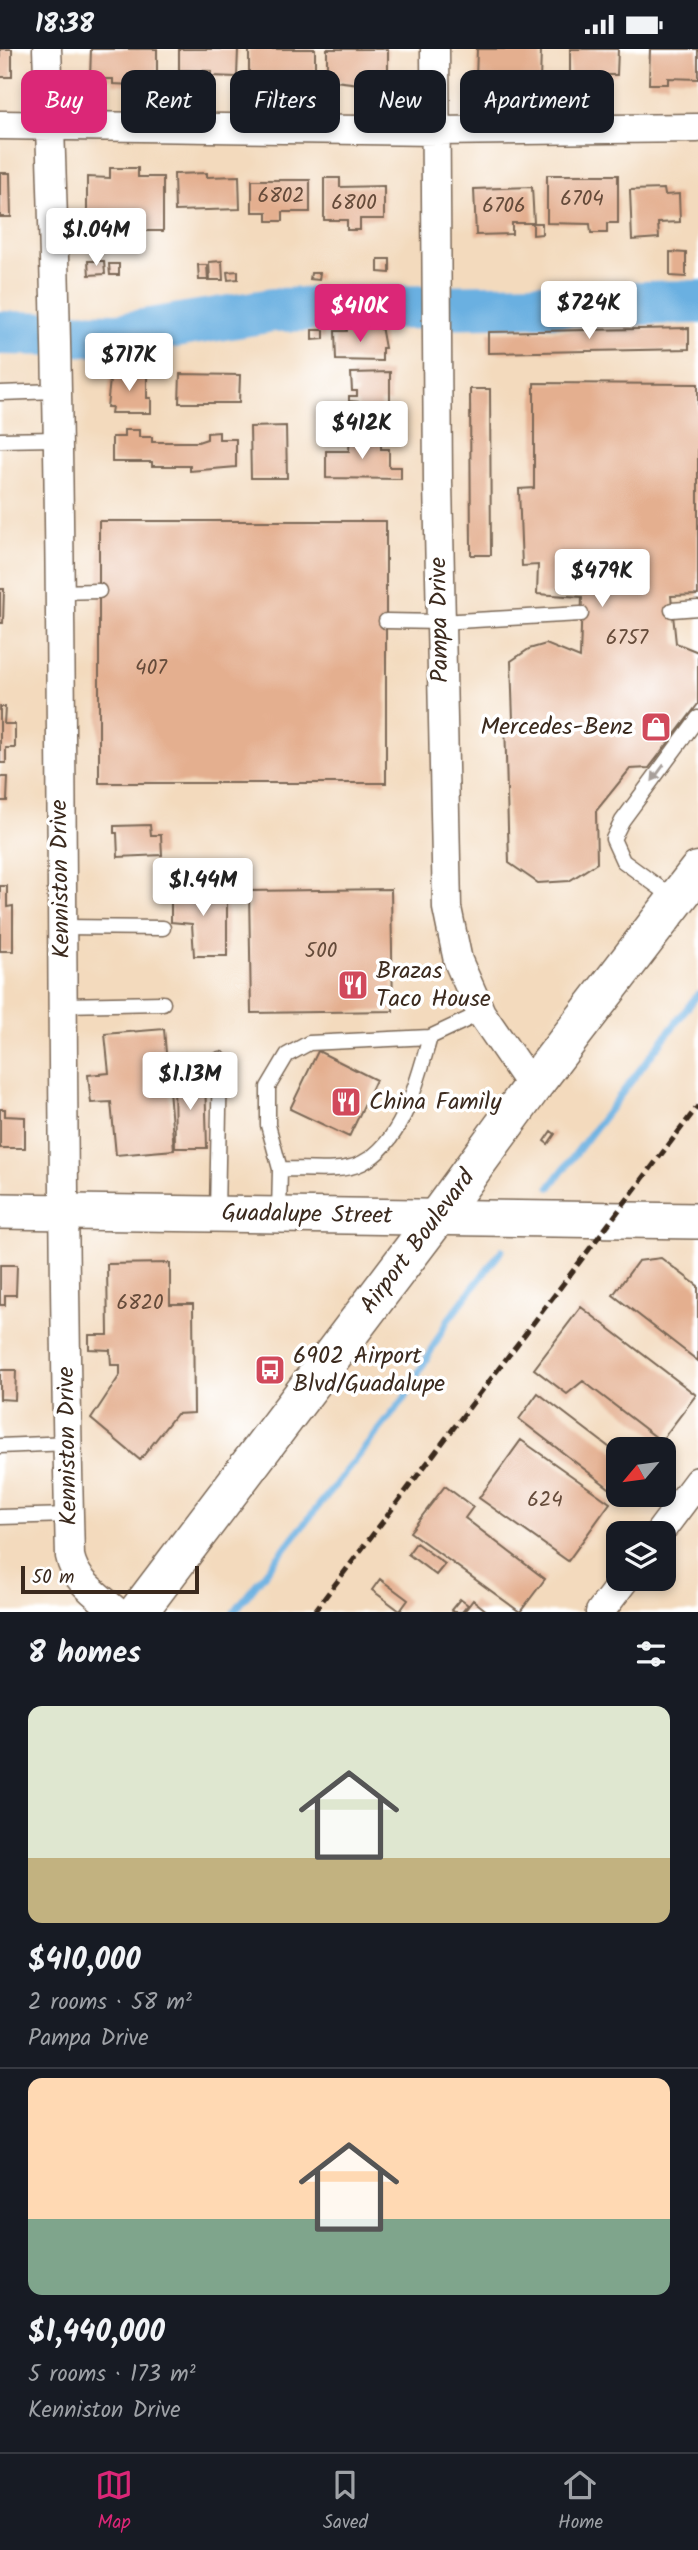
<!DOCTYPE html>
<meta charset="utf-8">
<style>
body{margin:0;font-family:Kalam,sans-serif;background:#242831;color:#f1f3f6;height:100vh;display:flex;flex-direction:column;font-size:26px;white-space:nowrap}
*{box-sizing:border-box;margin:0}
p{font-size:23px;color:#9ea1a6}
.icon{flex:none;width:38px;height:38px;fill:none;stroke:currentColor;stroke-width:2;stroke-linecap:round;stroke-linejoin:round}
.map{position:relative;height:1563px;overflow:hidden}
.details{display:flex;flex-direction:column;background:#171b24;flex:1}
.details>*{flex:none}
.banner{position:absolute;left:21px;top:21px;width:656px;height:63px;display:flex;gap:14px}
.needle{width:46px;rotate:241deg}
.controls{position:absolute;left:606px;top:1388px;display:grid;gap:14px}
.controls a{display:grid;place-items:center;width:70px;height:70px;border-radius:14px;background:#171b24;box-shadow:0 4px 10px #0003;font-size:35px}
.scale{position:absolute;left:21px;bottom:18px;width:178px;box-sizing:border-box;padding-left:7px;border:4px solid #3b2a1e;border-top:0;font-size:19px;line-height:24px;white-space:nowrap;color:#3b2a1e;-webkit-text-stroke:5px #fff;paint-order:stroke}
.price{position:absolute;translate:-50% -60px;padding:0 16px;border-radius:7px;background:#fff;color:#222;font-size:23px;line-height:46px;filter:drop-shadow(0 2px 4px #0008)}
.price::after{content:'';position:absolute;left:50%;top:42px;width:21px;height:16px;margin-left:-10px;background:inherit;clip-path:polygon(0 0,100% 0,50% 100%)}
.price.on{background:#db2777;color:#fff}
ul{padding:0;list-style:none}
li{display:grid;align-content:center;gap:14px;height:371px;padding:0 28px}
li+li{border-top:2px solid #363941}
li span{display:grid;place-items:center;height:217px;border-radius:14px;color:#555}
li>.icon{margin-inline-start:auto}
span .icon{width:126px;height:126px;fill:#fffc;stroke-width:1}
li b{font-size:30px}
h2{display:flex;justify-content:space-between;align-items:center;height:84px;padding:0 28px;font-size:30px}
.pill{padding:0 24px;border-radius:14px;background:#171b24;box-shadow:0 4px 10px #0003;font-size:24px;line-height:63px}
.pill.on{background:#db2777;color:#fff}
.status{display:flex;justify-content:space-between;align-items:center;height:49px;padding:0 35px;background:#171b24;direction:ltr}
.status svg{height:19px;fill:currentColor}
.tab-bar{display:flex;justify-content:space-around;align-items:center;height:98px;border-top:2px solid #363941;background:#171b24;font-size:19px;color:#9ea1a6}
.tab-bar a{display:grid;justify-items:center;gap:4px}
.tab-bar .on{color:#db2777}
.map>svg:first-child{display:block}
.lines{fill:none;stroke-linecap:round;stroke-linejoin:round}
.stream{stroke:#6bb0e1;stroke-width:7}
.river{stroke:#6bb0e1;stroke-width:44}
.building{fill:#e4af8f}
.service-casing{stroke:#7b6856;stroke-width:17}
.minor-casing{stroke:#7b6856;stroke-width:31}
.tertiary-casing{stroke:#7b6856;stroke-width:38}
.primary-casing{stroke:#7b6856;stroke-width:41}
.service{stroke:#fff;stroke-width:14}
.minor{stroke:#fff;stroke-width:28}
.tertiary{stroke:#fff;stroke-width:35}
.primary{stroke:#fff;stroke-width:38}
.rail{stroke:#3b2a1e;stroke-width:5;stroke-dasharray:10 5;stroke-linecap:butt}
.oneway{fill:#a79f9a}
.labels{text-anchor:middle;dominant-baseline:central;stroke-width:7;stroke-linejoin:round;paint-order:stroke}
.number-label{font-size:21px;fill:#654b3a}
.street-label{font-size:24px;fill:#3b2a1e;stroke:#fff}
.poi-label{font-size:24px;fill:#3b2a1e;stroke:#fff;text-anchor:start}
</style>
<div class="status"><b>18:38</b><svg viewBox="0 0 49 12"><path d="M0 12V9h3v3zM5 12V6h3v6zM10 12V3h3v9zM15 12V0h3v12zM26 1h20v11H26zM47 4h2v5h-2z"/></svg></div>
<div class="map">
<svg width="698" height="1563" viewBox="0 0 698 1563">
<rect width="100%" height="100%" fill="#fff"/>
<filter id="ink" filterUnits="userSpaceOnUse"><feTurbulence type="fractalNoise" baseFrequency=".0143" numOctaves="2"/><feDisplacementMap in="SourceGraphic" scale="14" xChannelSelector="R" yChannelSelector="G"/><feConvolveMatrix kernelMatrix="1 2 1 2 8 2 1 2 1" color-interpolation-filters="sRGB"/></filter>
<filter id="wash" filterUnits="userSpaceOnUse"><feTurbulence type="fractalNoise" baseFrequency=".00686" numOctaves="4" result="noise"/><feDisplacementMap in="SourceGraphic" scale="28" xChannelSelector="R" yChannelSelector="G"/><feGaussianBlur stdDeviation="1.57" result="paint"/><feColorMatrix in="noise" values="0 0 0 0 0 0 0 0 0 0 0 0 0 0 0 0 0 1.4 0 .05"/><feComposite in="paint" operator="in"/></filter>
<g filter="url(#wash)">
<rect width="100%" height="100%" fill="#f3dabd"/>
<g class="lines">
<path class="stream" d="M550,1138L698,945
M234,1563L404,1350L448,1271L502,1201"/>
<path class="river" d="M0,284L119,286L273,261L698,253"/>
</g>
<g id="blocks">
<path class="building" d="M0,0H12V28H0Z
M91,0H157V30H133V36L113,35V30H90Z
M179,0H238L237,28L211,27V22L179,21Z
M249,0H315V28H291L292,32H264V28H249Z
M327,0H388V31H368V36L327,31Z
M477,0H541L540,33L476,31Z
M570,0H618L617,26H589V32H570Z
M650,0H698V30L668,29V35H649Z
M110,119H138V128H163V182H130V173H100V162H87V128L110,129Z
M0,124H10L11,168H0Z
M207,124V128L239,127L240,160L175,162L174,125Z
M547,126H618V174H607V184H591L590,175L547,174Z
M324,129H340V138L384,137V170H360V181H347V171H324Z
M252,131H310V163H283V172H267V163H252Z
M532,138L534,174H512V185L476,186L474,140Z
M664,140L665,146L679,145L680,173L658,174L659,189L632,191L630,141Z
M533,174H542V185L533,186Z
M670,203L686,204V228L670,227Z
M378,210H390V224L378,223Z
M88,212H104L105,225L89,226Z
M222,212L223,231H210L209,213Z
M109,215H119V226H110Z
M198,216H207L208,231H199Z
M238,222V230L228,231L227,223Z
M311,224H320L319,231L310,230Z
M347,277H381L385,299H382V312L336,311L335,282H347Z
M689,279V300L488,304V283Z
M312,281H324V290L312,291Z
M111,322L147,323V349H151V364H111L112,358H107Z
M390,323V353H381V364H359L358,353L349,352V347H357V342H352L351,324Z
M180,325L240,326L239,354H179Z
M534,334L698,335V546L671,547L676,594L698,603V655L649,719L630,720L596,762L597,814L569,832L538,834L509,814L505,672L513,671L511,612L529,600L546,595L580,609L582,548L537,545L538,516L522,517L519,440L534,439Z
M470,340H490L491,506H471Z
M286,377L287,429H251L250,378Z
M124,381H139V388H152V393H198L207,390V384L219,383V390H236V418L190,422V417H152V413H112V388H124Z
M350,387L381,388V400H389V418H401V430L326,429V402H349Z
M99,472H386V734H99Z
M0,540H4L3,574H0Z
M0,658H5L4,675H15V699H6V714H0Z
M0,728H8L7,752H0Z
M150,776L151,786H161L162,806L118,808L117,784H114V777Z
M0,837H7V858L13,857V902H0Z
M171,839H227V907H194L192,875L171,873Z
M391,840L393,962L251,964L249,842Z
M164,980L174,1101L116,1106L111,1053L91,1054L88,1026L109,1024L105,985Z
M318,1002L376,1031L349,1088L290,1060Z
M205,1027L207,1099H175L174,1028Z
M0,1060H5V1067L25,1068V1099H0Z
M551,1082L555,1085L548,1095L544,1092Z
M661,1209L698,1237V1312L613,1246L638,1212Z
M170,1214V1255H193L194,1364L176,1365L140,1411L91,1370L120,1326V1316H111L110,1301L89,1300V1286H108L107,1215Z
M0,1216H17L16,1246H5V1256H0Z
M581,1258L696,1346L661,1392L583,1332L567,1345L534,1320Z
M0,1321H16L15,1351L0,1350Z
M538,1344L618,1405L617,1445L519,1370Z
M521,1391L610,1454L568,1512L479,1449Z
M445,1437L473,1458L465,1469L545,1530L520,1563L410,1483Z
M416,1494L445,1515L436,1526L408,1505Z
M380,1530L408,1551L400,1562L372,1541Z
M460,1550L468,1556L462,1563H453L451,1561Z
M473,1551L488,1563H464Z"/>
</g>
</g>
<g filter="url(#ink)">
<use href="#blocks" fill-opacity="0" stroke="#7b6856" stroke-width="2"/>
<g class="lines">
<g class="service-casing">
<path id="service" d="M0,344L56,342
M0,391L56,390
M58,543L99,542
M672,561L698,559
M386,572L440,573L581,565
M675,850L623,812L613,790L622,772L698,669
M62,878L163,879
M63,956L163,954
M280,1120L268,1076V1038L287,1006L309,994L430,988
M217,1164L220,1010
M279,1165L280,1120C303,1119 340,1125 362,1114C404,1093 418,1029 430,988L481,964
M0,1397L68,1394
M0,1468L69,1466"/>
</g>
<g class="minor-casing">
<path id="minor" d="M47,0C68,502 57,1005 70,1507C75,1533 98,1546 117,1563
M435,0L438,433L447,859L458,912L481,964L532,1038
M0,76L437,82L698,79
M659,1484L698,1432
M600,1563L625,1530"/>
</g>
<g class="tertiary-casing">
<path id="tertiary" d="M0,1162L698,1172"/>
</g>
<g class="primary-casing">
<path id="primary" d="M138,1563L438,1167L532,1038L698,822"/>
</g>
<use href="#service" class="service"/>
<use href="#minor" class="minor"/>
<use href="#tertiary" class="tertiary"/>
<use href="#primary" class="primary"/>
<path class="rail" d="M314,1563L698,1057"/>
</g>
<defs><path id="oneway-solid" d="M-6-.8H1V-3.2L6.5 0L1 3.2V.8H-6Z" transform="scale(1.75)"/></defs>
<use class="oneway" href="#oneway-solid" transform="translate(658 724) rotate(126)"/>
</g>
<defs>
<g id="shop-square" transform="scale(1.575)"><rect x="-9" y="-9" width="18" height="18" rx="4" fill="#d1495b" stroke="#fff"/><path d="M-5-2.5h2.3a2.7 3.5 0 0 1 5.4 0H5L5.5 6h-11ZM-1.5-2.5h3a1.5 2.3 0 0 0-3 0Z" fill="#fff"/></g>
<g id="restaurant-square" transform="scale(1.575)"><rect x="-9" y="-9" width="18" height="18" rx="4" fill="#d1495b" stroke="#fff"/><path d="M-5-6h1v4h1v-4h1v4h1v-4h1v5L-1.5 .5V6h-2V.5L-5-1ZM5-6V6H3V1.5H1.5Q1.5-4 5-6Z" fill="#fff"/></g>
<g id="bus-square" transform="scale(1.575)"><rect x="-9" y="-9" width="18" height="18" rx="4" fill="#d1495b" stroke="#fff"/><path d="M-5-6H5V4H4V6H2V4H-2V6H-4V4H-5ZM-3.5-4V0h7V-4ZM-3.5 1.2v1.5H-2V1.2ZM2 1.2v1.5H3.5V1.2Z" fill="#fff"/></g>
</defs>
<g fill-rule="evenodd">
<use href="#shop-square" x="656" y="678"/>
<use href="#restaurant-square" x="353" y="936"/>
<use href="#restaurant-square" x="346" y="1053"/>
<use href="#bus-square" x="270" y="1321"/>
</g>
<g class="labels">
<g class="number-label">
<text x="281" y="147">6802</text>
<text x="582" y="150">6704</text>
<text x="354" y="154">6800</text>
<text x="504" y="157">6706</text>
<text x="627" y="589">6757</text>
<text x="151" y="619">407</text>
<text x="321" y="902">500</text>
<text x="140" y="1254">6820</text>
<text x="545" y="1451">624</text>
</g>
<g class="street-label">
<text transform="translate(440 571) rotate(-91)">Pampa Drive</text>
<text transform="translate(61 830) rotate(-91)">Kenniston Drive</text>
<text transform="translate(307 1166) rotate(1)">Guadalupe Street</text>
<text transform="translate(418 1193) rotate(-53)">Airport Boulevard</text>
<text transform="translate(68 1397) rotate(-91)">Kenniston Drive</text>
</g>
<g class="poi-label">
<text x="633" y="678" text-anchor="end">Mercedes-Benz</text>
<text x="376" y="922">Brazas<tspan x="376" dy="28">Taco House</tspan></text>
<text x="369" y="1053">China Family</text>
<text x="293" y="1307">6902 Airport<tspan x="293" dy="28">Blvd/Guadalupe</tspan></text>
</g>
</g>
</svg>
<div class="controls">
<a><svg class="needle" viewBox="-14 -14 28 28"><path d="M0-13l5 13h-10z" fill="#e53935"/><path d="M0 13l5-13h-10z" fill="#9ea1a6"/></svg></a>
<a><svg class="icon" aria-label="layers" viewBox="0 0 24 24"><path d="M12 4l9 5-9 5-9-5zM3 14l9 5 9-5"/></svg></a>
</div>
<div class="scale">50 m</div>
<b class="price" style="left:96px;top:219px">$1.04M</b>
<b class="price" style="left:589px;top:292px">$724K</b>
<b class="price on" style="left:360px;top:295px">$410K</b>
<b class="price" style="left:129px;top:344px">$717K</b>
<b class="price" style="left:362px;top:412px">$412K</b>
<b class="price" style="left:602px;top:560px">$479K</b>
<b class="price" style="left:203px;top:869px">$1.44M</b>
<b class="price" style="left:190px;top:1063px">$1.13M</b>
<div class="banner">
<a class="pill on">Buy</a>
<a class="pill">Rent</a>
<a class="pill">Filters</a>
<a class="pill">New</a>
<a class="pill">Apartment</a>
</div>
</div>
<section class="details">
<h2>8 homes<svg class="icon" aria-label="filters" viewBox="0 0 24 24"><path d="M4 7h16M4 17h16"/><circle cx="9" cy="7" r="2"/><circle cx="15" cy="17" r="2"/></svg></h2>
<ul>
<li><span style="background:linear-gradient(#dfe7d0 70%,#c2b280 0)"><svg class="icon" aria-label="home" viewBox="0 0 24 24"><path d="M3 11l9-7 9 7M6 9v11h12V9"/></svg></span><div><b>$410,000</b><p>2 rooms · 58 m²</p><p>Pampa Drive</p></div></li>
<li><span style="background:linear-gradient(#ffd9b3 65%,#7fa58c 0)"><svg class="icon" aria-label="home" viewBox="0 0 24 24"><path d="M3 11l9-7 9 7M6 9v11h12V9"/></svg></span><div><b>$1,440,000</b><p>5 rooms · 173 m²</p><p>Kenniston Drive</p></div></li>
</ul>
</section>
<nav class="tab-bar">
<a class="on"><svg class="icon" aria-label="map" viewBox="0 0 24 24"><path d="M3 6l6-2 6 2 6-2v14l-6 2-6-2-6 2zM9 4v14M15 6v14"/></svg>Map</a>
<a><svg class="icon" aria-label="saved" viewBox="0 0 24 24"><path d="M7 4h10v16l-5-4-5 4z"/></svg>Saved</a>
<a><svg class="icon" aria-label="home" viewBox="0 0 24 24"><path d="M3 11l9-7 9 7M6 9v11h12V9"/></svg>Home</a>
</nav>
